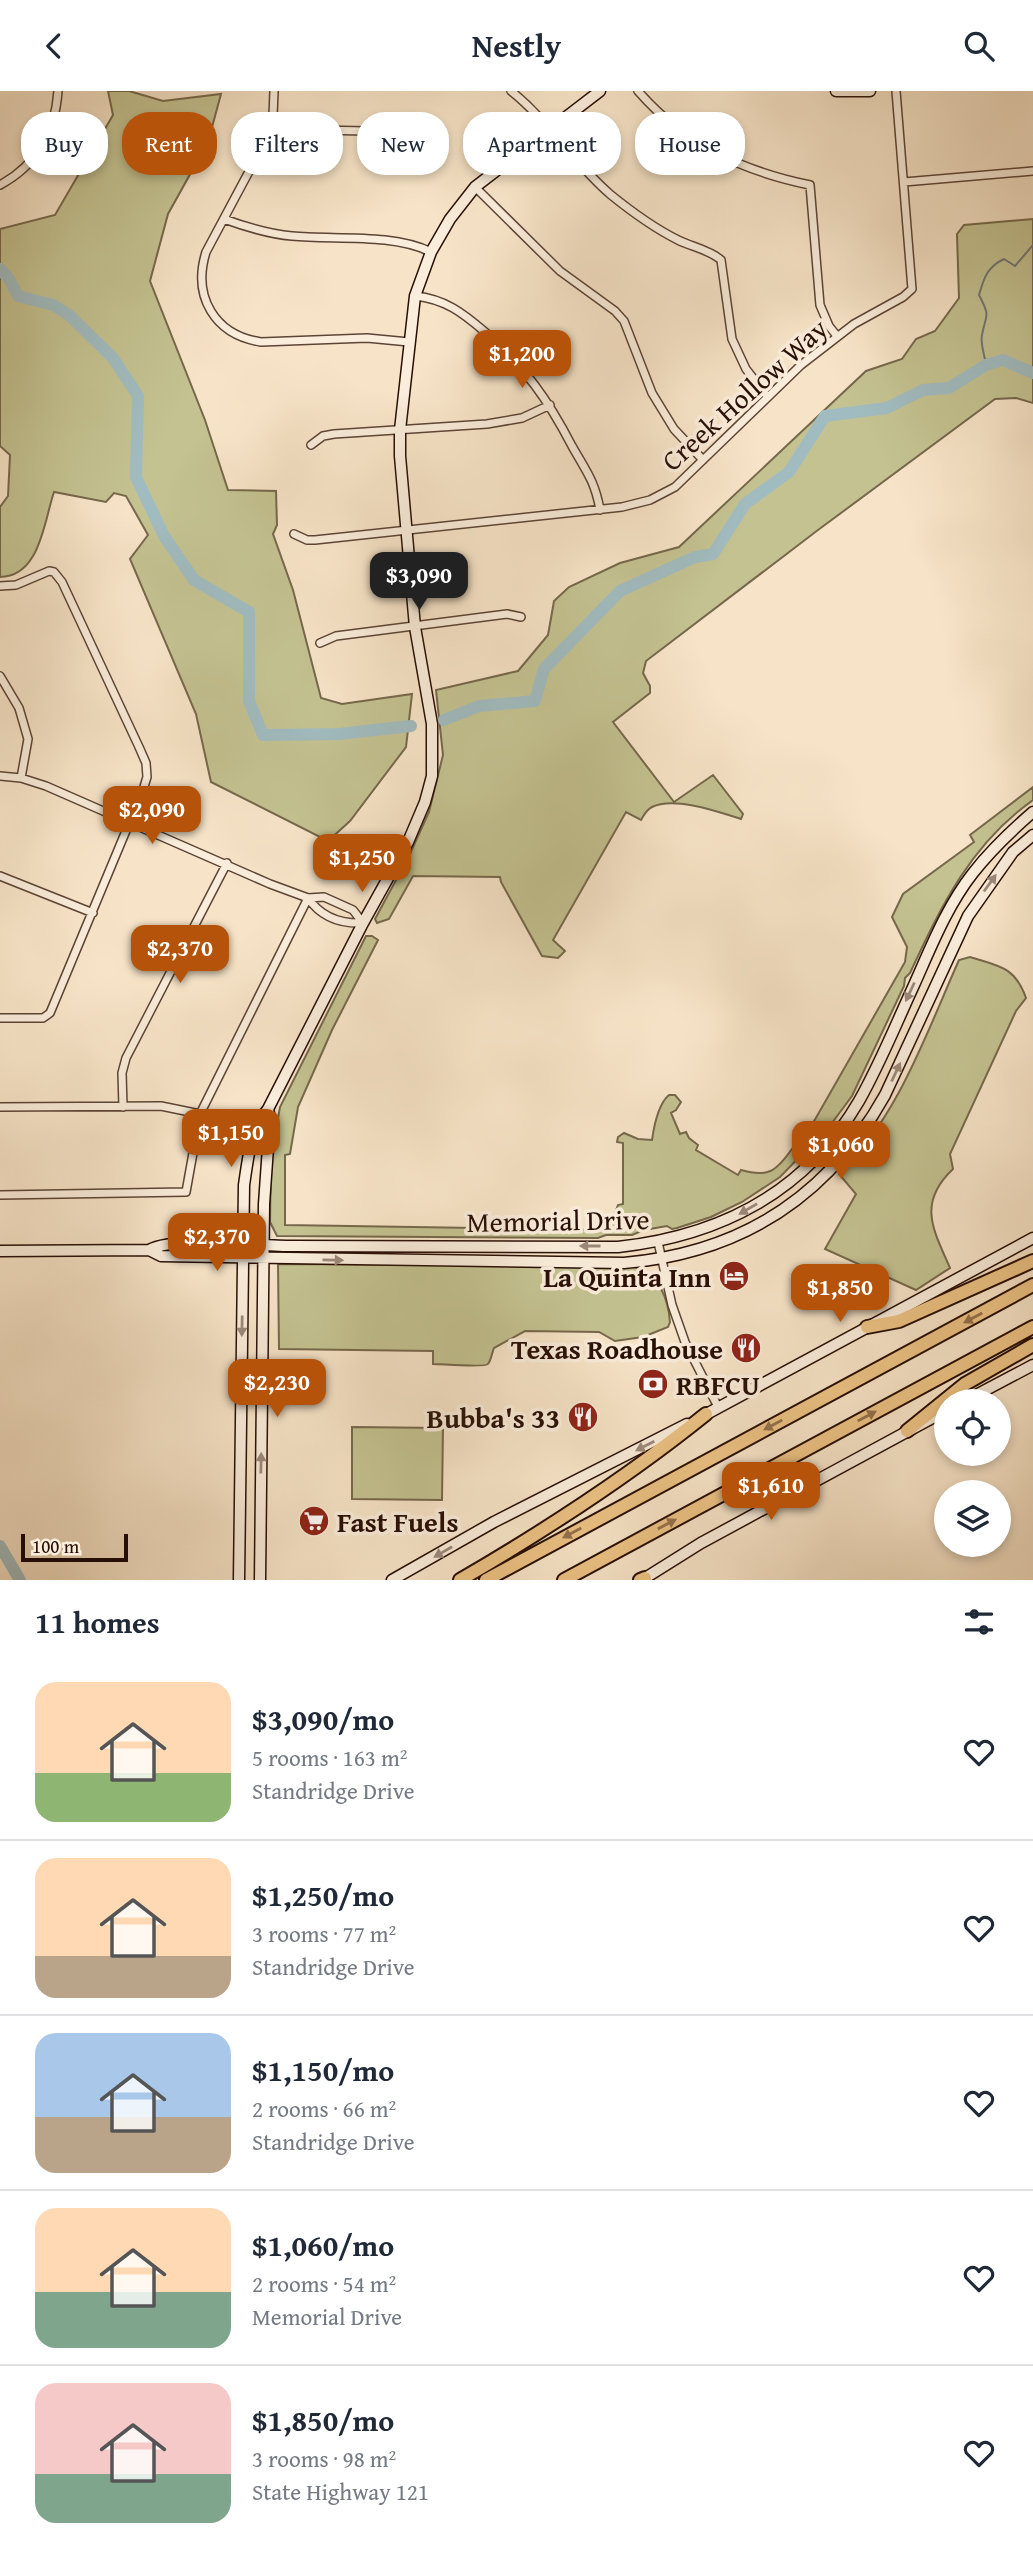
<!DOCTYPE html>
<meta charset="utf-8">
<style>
body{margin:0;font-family:"Gentium Book Plus",serif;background:#f2f2f3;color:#1f2937;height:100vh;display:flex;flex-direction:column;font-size:26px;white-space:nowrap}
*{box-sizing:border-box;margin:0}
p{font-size:23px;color:#747a83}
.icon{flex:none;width:38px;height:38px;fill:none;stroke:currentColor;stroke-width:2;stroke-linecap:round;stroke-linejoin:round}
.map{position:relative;height:1489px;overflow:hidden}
.sheet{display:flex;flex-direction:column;background:#fff;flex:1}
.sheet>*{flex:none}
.guide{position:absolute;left:21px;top:21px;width:992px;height:63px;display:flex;gap:14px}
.fabs{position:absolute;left:934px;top:1298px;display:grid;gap:14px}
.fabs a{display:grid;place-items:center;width:77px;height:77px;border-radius:50%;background:#fff;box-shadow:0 4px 10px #0003;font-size:35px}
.scale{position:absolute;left:21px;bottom:18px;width:107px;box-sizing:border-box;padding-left:7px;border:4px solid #280f06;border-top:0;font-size:19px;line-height:24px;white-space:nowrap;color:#280f06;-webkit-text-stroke:5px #faeddb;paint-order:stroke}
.price{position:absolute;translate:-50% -60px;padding:0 16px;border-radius:14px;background:#b45309;color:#fff;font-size:23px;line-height:46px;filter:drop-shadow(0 2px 4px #0008)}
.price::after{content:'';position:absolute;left:50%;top:42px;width:21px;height:16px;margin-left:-10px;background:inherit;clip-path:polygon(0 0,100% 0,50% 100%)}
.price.current{background:#222;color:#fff}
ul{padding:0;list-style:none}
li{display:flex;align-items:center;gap:21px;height:175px;padding:0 35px}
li+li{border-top:2px solid #e0e1e3}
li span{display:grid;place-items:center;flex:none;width:196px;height:140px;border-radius:21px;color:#555}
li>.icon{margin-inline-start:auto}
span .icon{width:84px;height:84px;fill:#fffc;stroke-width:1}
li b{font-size:30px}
h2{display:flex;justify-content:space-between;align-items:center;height:84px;padding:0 35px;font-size:30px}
.chip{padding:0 24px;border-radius:28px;background:#fff;box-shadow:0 4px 10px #0003;font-size:24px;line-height:63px}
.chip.current{background:#b45309;color:#fff}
header{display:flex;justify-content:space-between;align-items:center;height:91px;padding:0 35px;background:#fff;font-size:32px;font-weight:700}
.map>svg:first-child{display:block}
.green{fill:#c4c291;stroke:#76684c;stroke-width:2}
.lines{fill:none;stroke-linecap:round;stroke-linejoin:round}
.stream{stroke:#717776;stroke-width:2}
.river{stroke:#a1bcc0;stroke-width:12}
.street-casing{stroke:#5c4436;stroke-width:10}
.secondary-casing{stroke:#280f06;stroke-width:13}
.highway-casing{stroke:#280f06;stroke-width:16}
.street{stroke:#faeddb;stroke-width:7}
.secondary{stroke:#faeddb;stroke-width:10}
.highway{stroke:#ecc284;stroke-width:12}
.oneway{fill:#9c897b}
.oneway2{fill:#94714b}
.labels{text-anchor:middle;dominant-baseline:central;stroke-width:7;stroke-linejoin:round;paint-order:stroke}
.street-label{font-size:28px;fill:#280f06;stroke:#faeddb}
.poi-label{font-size:28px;font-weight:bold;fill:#280f06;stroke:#faeddb;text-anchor:end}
</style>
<header><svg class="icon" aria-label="back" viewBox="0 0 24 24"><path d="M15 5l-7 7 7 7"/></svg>Nestly<svg class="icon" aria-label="search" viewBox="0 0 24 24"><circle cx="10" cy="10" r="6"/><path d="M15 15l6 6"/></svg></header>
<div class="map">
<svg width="1033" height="1489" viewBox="0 0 1033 1489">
<rect width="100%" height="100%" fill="#f7e4c8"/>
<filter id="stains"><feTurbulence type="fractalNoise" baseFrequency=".00286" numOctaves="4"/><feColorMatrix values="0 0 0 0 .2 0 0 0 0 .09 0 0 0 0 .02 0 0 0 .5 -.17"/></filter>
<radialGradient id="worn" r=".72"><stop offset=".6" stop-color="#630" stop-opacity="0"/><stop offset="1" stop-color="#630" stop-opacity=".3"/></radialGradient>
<path class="green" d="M108,0H129L163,10L221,3L208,51L168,123L150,190L205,329L228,399L276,400L277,434L273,443L293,499L321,607L342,613L412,603L406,656L350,730L328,750L211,691L196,623L130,468L148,444L126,405L114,402L106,411L54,401C44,430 40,486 0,486V416L8,405L10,364L0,355V138L55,124L113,24Z
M1033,128V312L1016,307L995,308L818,439L646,570L643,582L650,595V602L613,631L674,711L713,684L743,723L741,728C719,721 674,705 652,716C646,719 644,724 641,729L626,721L553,849L565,860L558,867L542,865L501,791L500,786L413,785L389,828L377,832L375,828L409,765L429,721L443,664L436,599L518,580L548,544L554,510L569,496L620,472L679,456L866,280L902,268L916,248L935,240L959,207L957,143L964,134Z
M1033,696V709C970,754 942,814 910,882L905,887L904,895L852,1005L817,1052L811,1054L780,1086L742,1111L711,1126L677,1137L672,1138L667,1135L644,1139L632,1144H606L598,1147L277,1145L270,1131L271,1066L280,1016L366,845H372L378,849L332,939L298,1016L290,1063L285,1064V1134L605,1139V1131L614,1124L618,1114L623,1113V1052L617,1051L618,1046L624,1042L638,1048L652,1049C654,1035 658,1013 669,1004H675L681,1011L676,1019L671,1022L680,1043L686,1041L689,1047L698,1054L696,1059L738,1084L741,1079C769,1087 776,1080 792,1058L797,1060L905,871L907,856L892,826L903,803L974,751L970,744Z
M970,866C998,875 1015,875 1026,907L1016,920L950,1063L953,1078C917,1112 933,1138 950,1177L916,1199L825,1158L856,1103L839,1083C898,1026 926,943 959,869Z
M278,1173L631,1175C658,1182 668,1206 670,1231L668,1236L643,1246L615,1250L599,1241L525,1240L494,1257C492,1262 491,1269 488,1273C485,1277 442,1273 433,1273V1260L279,1258Z
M352,1336L443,1337L442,1409L352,1408Z"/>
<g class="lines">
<path class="stream" d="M986,274C985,265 980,253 982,244C986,222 991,227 979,204C984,187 987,176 1004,168L1015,175L1033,154"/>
<path class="river" d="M0,178L9,188L18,205L53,214L69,224L113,267L138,305L136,386L164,445L194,489L249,521V610L263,644L339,643L411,635
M444,629L479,615L535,610L544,578L620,500L695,466L713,463L745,413L789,381L825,325L887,317L923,299L949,297L986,274L1003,269L1033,282
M0,1455L20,1489"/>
<g class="street-casing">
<path id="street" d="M274,0L273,25L268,45L206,161C192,206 215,244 261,251L367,247L409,251
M511,0C549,30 574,73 611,104C632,121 654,137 678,149C692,156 710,159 721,169L732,248L746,278L767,305
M638,0C684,53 742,80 810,94L820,214L829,235L837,245
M270,38L366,40L378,47
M904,91L1033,80
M0,94C37,74 55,42 58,0
M475,96L560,180L615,220L624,230L652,302L674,338L703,369
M224,128C246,136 268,143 292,145C334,149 393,142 431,161
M415,205C445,208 463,222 485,241C526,278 547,307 572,355C586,380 595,390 600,419
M311,354L323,345L334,343L487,333L522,327L550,314
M294,443L307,449H315L622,416L650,409L675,396L801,274L854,233L903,206L912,198L896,0
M0,495L16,494L49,480L54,481L62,491L139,656L146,672L147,686L143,699L50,922L43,927H0
M320,552L336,545L507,523L521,526
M0,585L19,617L28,648L21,687
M0,685L21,687L46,695L270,793L308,807L324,806L353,819L363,832
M0,785L93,822
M308,807C321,826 341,833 363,832
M0,1016L161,1015L200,1023
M123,1016L122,982L126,967L227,772
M0,1104L186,1101L200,1023L308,807
M658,1151L672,1214L685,1251L718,1316"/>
</g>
<g class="secondary-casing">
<path id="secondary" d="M836,0H870
M149,1159C176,1144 258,1155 292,1155C401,1155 510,1155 618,1156C720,1145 806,1101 859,1010C880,973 896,933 914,894C931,856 947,815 973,782C991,759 1011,740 1033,721
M0,1160L149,1159L161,1165L624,1172C741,1162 828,1106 885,1004L968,825L1013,761L1033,744
M963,1311L1033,1274
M701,1326L1033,1147
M239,1489L244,1094C248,1068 250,1039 268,1018L363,832L408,751L425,711L432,685V633L415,536L400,365V339L415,205L431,161L450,128L475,96L600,0
M260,1489L264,1113L270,1028L268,1018
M392,1489L494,1431L687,1333
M642,1489L701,1452L947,1319"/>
</g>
<g class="highway-casing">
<path id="highway" d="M867,1236L899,1230L1033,1170
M907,1340L965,1293L1033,1254
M460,1489C546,1439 629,1385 706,1323
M486,1489L1033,1194
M564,1489L1033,1236
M640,1489L645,1487"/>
</g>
<use href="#street" class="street"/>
<use href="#secondary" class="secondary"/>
<use href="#highway" class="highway"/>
</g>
<defs><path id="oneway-solid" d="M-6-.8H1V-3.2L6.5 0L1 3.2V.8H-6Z" transform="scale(1.75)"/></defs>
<g class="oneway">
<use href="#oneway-solid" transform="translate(990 792) rotate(-54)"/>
<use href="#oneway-solid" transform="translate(910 901) rotate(115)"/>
<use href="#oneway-solid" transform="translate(896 981) rotate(-65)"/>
<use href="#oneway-solid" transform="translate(748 1118) rotate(150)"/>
<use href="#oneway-solid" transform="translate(590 1155) rotate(-180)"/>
<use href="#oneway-solid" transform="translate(333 1169) rotate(1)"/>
<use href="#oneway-solid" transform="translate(242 1235) rotate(91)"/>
<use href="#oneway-solid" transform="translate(645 1355) rotate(153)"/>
<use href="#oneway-solid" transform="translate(261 1372) rotate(-89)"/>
<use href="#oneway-solid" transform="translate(443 1461) rotate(150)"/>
</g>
<g class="oneway2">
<use href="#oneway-solid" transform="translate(973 1227) rotate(152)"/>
<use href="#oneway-solid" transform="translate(867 1325) rotate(-28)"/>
<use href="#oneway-solid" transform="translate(773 1334) rotate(152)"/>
<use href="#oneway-solid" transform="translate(667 1433) rotate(-28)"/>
<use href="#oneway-solid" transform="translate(572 1442) rotate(152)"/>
</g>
<defs>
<g id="hotel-disc" transform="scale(1.575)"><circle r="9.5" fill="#8f2418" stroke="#faeddb"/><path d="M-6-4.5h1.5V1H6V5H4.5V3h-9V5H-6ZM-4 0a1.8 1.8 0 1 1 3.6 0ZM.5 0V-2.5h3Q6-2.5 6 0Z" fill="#fff"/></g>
<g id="restaurant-disc" transform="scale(1.575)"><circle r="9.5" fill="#8f2418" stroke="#faeddb"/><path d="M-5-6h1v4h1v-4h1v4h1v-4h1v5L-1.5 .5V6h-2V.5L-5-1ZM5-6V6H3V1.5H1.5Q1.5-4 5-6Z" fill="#fff"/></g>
<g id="bank-disc" transform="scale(1.575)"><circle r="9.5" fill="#8f2418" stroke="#faeddb"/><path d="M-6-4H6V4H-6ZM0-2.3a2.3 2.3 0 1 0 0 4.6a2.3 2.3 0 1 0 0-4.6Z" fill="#fff"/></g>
<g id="supermarket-disc" transform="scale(1.575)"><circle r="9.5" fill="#8f2418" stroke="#faeddb"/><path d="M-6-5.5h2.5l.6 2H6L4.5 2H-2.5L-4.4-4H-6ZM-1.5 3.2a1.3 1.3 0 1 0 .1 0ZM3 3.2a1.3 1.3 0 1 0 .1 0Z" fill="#fff"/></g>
</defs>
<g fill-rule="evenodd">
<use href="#hotel-disc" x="734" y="1185"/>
<use href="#restaurant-disc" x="746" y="1257"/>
<use href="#bank-disc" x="653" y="1293"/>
<use href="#restaurant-disc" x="583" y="1326"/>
<use href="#supermarket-disc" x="314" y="1430"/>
</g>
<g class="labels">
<g class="street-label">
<text transform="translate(744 303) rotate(-42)">Creek Hollow Way</text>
<text transform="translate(558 1129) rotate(-1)">Memorial Drive</text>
</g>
<g class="poi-label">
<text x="711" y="1185">La Quinta Inn</text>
<text x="723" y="1257">Texas Roadhouse</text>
<text x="676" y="1293" text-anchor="start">RBFCU</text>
<text x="560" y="1326">Bubba's 33</text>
<text x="337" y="1430" text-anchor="start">Fast Fuels</text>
</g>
</g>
<rect width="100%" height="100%" filter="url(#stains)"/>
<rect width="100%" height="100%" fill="url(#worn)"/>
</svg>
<div class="fabs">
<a><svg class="icon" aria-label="locate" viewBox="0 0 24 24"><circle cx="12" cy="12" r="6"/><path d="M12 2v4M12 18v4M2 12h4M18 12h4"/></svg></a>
<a><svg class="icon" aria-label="layers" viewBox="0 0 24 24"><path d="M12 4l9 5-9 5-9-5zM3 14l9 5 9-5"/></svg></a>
</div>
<div class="scale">100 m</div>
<b class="price" style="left:522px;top:299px">$1,200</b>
<b class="price current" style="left:419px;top:521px">$3,090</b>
<b class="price" style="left:152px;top:755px">$2,090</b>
<b class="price" style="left:362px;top:803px">$1,250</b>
<b class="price" style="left:180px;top:894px">$2,370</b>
<b class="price" style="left:231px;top:1078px">$1,150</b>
<b class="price" style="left:841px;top:1090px">$1,060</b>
<b class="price" style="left:217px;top:1182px">$2,370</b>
<b class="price" style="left:840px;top:1233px">$1,850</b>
<b class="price" style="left:277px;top:1328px">$2,230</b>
<b class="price" style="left:771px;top:1431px">$1,610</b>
<div class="guide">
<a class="chip">Buy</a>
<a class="chip current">Rent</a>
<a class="chip">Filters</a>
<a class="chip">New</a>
<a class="chip">Apartment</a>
<a class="chip">House</a>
</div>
</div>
<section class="sheet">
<h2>11 homes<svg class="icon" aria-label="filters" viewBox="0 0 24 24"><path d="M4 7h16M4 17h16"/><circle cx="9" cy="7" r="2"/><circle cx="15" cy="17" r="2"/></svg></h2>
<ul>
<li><span style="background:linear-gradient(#ffd9b3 65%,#8fb573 0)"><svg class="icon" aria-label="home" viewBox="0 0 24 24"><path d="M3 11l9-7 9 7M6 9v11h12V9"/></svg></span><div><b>$3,090/mo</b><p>5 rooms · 163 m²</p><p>Standridge Drive</p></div><svg class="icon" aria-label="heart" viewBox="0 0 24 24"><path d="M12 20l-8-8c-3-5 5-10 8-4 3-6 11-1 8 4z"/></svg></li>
<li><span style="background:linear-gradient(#ffd9b3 70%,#b9a48a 0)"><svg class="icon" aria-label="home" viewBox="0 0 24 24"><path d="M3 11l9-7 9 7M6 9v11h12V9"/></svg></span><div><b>$1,250/mo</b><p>3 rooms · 77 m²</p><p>Standridge Drive</p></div><svg class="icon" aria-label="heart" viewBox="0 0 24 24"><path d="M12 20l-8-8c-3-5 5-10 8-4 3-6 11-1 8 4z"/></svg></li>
<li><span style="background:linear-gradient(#a9c7e8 60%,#b9a48a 0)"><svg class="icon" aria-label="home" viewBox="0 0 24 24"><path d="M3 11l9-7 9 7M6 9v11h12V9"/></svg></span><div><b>$1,150/mo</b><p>2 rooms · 66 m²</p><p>Standridge Drive</p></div><svg class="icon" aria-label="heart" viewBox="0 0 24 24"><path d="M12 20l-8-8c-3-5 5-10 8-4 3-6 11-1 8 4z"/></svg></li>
<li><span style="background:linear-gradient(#ffd9b3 60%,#7fa58c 0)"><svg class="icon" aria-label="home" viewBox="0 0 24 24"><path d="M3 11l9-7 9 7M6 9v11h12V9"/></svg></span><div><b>$1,060/mo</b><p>2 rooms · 54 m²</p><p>Memorial Drive</p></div><svg class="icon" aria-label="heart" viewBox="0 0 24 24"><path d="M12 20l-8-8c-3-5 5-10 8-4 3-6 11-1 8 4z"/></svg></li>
<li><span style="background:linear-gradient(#f6c9c9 65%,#7fa58c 0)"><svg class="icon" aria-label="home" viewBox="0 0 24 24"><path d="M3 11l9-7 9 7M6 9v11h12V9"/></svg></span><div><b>$1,850/mo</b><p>3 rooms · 98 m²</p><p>State Highway 121</p></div><svg class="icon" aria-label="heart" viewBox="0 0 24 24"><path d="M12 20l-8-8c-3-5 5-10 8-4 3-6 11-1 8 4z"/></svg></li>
</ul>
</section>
